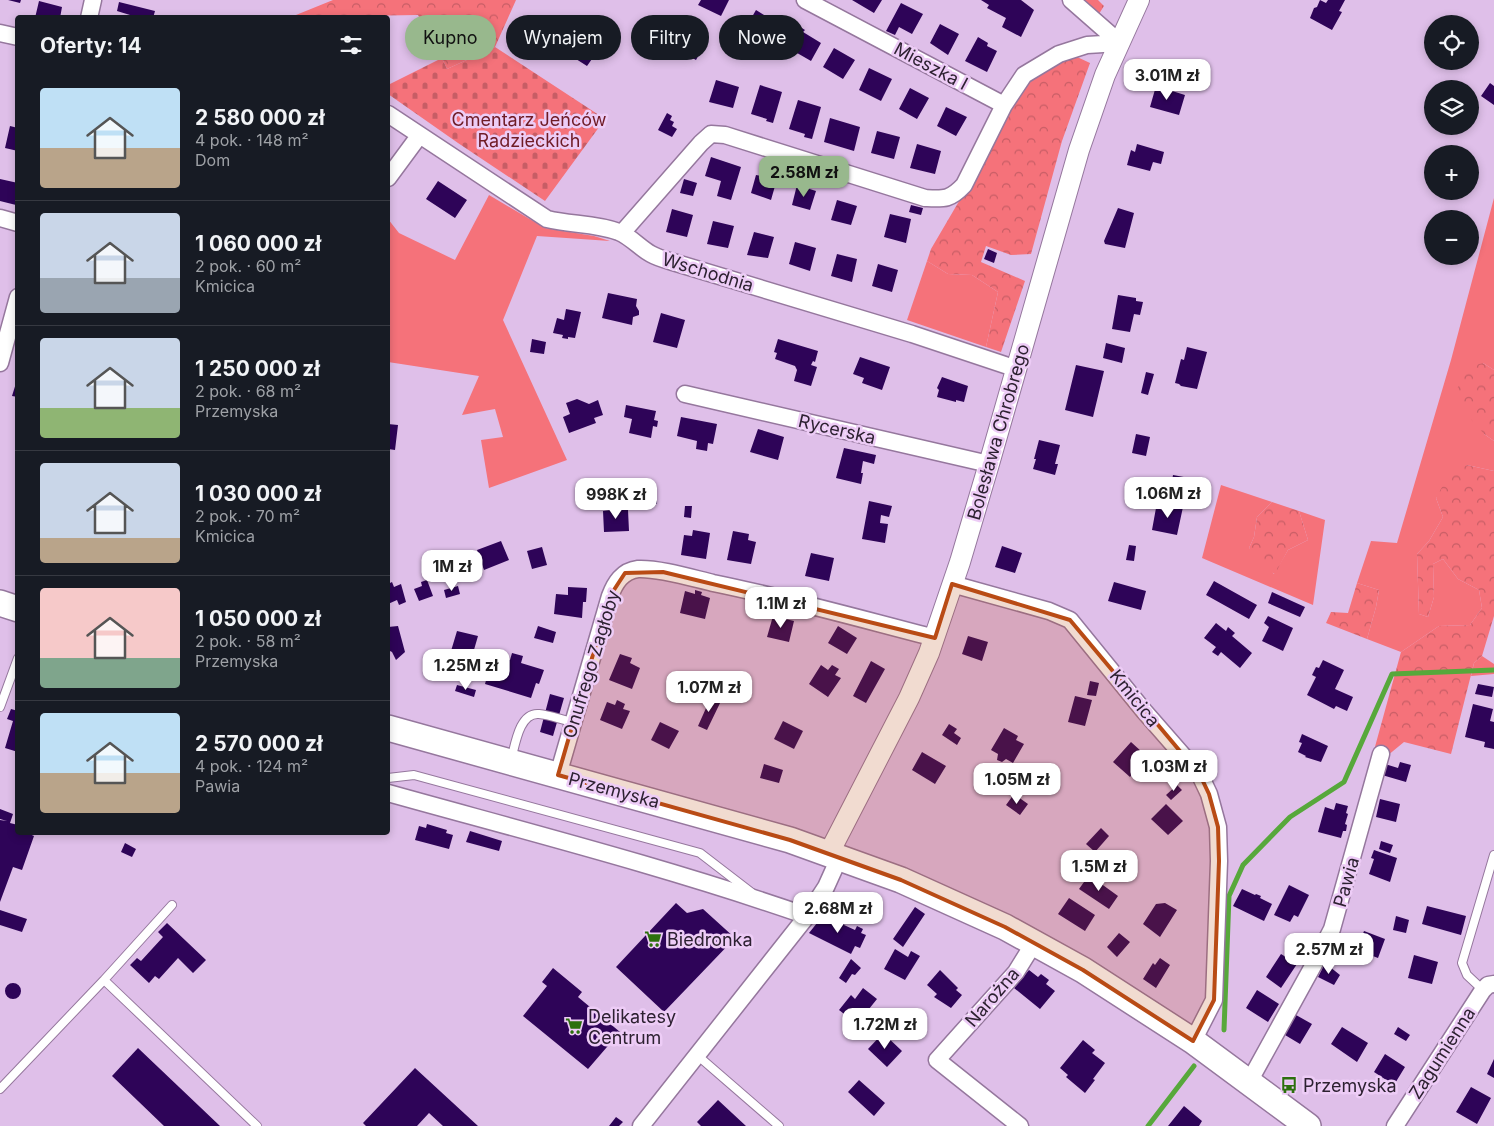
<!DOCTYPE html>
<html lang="pl">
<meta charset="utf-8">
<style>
body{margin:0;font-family:Inter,sans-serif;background:#20242c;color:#f1f3f6;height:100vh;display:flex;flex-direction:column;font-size:19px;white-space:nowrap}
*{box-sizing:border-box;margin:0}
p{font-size:16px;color:#9ea1a6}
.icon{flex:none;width:28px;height:28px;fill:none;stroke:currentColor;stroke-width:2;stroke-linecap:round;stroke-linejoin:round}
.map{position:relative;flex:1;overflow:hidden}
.panel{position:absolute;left:15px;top:15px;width:375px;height:820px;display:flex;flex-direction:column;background:#171b24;border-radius:5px;box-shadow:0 2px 8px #0003}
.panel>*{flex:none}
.top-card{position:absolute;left:405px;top:15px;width:475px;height:45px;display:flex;gap:10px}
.fabs{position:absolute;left:1424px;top:15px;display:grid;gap:10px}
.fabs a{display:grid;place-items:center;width:55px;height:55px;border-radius:50%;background:#171b24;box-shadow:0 2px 8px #0003;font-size:25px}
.price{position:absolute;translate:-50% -42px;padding:0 11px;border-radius:10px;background:#fff;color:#222;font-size:16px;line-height:32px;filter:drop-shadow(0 1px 2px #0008)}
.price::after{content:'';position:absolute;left:50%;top:30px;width:15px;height:11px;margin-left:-8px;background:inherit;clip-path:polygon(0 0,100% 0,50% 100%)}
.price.active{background:#98b88d;color:#111}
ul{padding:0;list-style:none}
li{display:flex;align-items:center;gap:15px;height:125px;padding:0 25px}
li+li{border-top:1px solid #363941}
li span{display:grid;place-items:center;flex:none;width:140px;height:100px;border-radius:5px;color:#555}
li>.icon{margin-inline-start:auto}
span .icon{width:60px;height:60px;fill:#fffc;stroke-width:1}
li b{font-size:21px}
h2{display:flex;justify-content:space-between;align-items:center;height:60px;padding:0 25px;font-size:21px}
.tag{padding:0 18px;border-radius:22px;background:#171b24;box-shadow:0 2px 8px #0003;font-size:18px;line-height:45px}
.tag.active{background:#98b88d;color:#111}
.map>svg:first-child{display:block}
.green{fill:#f5727a}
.forest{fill:url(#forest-crowns)}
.cemetery{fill:url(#cemetery-stones)}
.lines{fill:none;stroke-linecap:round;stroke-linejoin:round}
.stream{stroke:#57a83b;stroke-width:5}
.building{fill:#2e0458}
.service-casing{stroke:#95779d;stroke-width:10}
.minor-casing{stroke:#95779d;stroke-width:19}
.tertiary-casing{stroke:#95779d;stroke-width:22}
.primary-casing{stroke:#95779d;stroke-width:28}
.service{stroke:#fff;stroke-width:8}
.minor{stroke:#fff;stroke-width:16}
.tertiary{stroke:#fff;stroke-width:20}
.primary{stroke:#fff;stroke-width:25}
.marked{fill:#b94b15;fill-opacity:0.2;stroke:#b94b15;stroke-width:4;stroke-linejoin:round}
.labels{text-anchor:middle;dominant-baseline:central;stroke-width:5;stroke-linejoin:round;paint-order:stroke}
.street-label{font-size:18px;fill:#2d2131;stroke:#edccf6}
.park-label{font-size:18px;fill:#6f1b25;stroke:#edccf6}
.poi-label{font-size:18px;fill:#2d2131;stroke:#edccf6;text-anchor:start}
</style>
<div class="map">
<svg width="1494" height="1126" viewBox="0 0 1494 1126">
<defs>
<pattern id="forest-crowns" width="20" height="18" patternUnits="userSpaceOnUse" patternTransform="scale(1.25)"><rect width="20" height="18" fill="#f5727a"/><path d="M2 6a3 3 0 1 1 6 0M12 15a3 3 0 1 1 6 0" fill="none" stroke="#c75d65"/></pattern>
<pattern id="cemetery-stones" width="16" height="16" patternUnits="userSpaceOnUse" patternTransform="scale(1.25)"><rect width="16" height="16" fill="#f5727a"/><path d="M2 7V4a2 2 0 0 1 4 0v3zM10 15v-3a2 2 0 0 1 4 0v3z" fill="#c75d65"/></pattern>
</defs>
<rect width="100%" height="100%" fill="#dfbfe9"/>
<path class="green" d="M489,195L545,228L594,236L610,241L537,236L503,320L567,460L489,488L481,440L503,437L495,409L462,415L479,376L388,362V219L399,233L455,260Z
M1494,198V370L1483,363L1484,434L1494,441V471L1467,465L1436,498L1443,517L1429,541L1417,554L1419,614L1428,617L1434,597L1433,564L1443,559L1458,579L1479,590L1482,608L1470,625L1439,626L1401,652L1367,639L1376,607L1379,590L1357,583L1371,541L1397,543L1451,360Z
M927,261L948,274L972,275L998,292L986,347L907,320Z
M1221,485L1272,502L1257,517L1254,537L1249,548L1274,574L1288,550L1308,540L1299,511L1325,520L1313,605L1202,558Z
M1482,656L1494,664V674L1471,676L1474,663Z"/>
<path class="forest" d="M333,0H516L495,47L447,69L442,58L418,15L291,17Z
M1079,0H1098L1104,6L1097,17Z
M1075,56L1090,63L1062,141L1031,254L1011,255L986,246L981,262L1025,281L1001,352L986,347L998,292L972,275L948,274L927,261L931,249L1006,121L1022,87L1047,70Z
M1483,363L1494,370V441L1484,434L1462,409L1456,391L1468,367Z
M1467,465L1494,471V616L1482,656L1474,663L1451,754L1404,742L1387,756L1373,754L1401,652L1439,626L1470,625L1482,608L1479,590L1458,579L1443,559L1433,564L1434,597L1428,617L1419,614L1417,554L1429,541L1443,517L1436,498L1449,474Z
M1272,502L1299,511L1308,540L1288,550L1275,574L1261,568L1249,548L1254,537L1257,517Z
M1357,583L1379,590L1376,607L1367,639L1326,623L1331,612L1348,613Z"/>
<path class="cemetery" d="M495,47L605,119L545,201L458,143L388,94V85L442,58L447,69Z"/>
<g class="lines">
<path class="stream" d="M1224,1030L1229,896L1243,865L1290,817L1344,782L1392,674L1494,670
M1148,1126L1194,1066"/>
</g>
<path class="building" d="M8,0H21L20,3Z
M701,0H729L721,16L698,5Z
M852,0H882L874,13Z
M981,0H1021L1034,10L1021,37L1002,27L1006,18L987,8L989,5Z
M1320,0L1326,3L1328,0H1345L1339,11L1342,12L1332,30L1310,18L1314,8L1317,7Z
M39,1L62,7L60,18H35Z
M119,2L155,11L153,18H130V15L117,11Z
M901,3L923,14L912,34L899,27L895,35L886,31Z
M756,10L777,23L766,41L745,29Z
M593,20L611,32L587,66L576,59L573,48L571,47L581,33L583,34Z
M940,24L959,34L948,55L930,43Z
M797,25L805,30L803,32L821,43L811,61L785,46Z
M978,37L988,43L987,46L997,51L987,72L965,61Z
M692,40L704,45L696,60L685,54Z
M834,48L855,60L843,79L823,67Z
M869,68L892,79L881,101L859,90Z
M716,80L739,87L733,108L709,102Z
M1490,83L1494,86V105L1481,96Z
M760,85L782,92L773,123L766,121L767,119L751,114Z
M1156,86L1185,95L1179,115L1150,107Z
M910,88L929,98L917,119L899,109Z
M798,100L821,107L812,139L804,137L805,134L789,129Z
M946,107L967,117L956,136L937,126Z
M667,113L672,116L670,120L674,122L672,126L677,129L672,137L658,130Z
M830,118L860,127L854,151L824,142Z
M10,126L18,128V151L5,148Z
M877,131L900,137L894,159L871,153Z
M917,144L941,151L935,174L910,168Z
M1137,144L1164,152L1161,164L1153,162L1150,171L1127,165L1131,150L1135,152Z
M711,157L741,167L731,200L717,196L721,181L705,176Z
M756,175L777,179L771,200L751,193Z
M0,179L18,183L16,205L0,201Z
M684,179L697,183L693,196L680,193Z
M438,181L467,200L455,218L426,199Z
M797,185L816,191L810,210L792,205Z
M837,200L857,206L851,225L831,220Z
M911,205L923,208L921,215L909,212Z
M1118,208L1134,213L1125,248L1105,244L1104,241Z
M672,209L693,215L687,237L666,232Z
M890,214L911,219L906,243L884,237Z
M713,221L734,226L728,248L707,244Z
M754,232L774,237L768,258L747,255Z
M795,242L816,248L810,271L789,264Z
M988,249L997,253L994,263L984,259Z
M837,254L857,259L852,282L831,276Z
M878,264L898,270L892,292L872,286Z
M608,293L637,299L636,306L639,311V315L633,317L632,325L602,318Z
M1118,295L1136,298V301L1143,302L1140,315L1134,314L1130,332L1112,329Z
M566,309L581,312L575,338L568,337V339L562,338L563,335L553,333L557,318L564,320Z
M661,313L685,320L677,348L653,342Z
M532,339L546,342L544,354L530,352Z
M778,339L818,351L815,362L813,361L811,365L817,367L811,386L794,381L797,370L795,366L775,359L777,353L774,352Z
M1106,343L1125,348L1122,363L1103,358Z
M1187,347L1207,352L1197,389L1181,386L1179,384L1175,383L1181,359L1184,360Z
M860,357L890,367L882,390L862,383L864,378L853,374Z
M1076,365L1104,371L1093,417L1065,410Z
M1146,372L1154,374L1148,395L1141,393Z
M942,377L968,386L964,402L956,400V402L937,397L939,390L937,388Z
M17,380L18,381V397L12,396Z
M577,399L589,404L598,400L603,415L594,418L596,423L569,433L563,417L570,414L566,403Z
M626,405L656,411L654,420L658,421L657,427L653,426L651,438L629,433L632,419L624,417Z
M681,417L717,424L713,444L708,443L707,451L696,449L697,441L677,436Z
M388,424L398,425L395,450L388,449Z
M758,429L784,437L778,460L750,452Z
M1136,434L1150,437L1146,456L1132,453Z
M1039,440L1060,445L1055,464H1058L1055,475L1033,469L1036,459H1034Z
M844,448L876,455L874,464L863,461L861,473H863L861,484L836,478Z
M1173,475L1189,478L1186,492L1179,491L1180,488L1171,486Z
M643,488L657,489V504H643Z
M869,501L892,506L889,517L881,515L880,523L888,524L885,543L862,539Z
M618,504L619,510H628L629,531L604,532L603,511L611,510V505Z
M1166,504L1183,507L1177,535L1152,530L1156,508L1164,510Z
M685,506H692L691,518L684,517Z
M693,530L710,533L706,559L681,555L684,535L692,536Z
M733,531L749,534L748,540L756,542L751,564L727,560Z
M501,541L509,560L484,570L477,550Z
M1129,545L1136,546L1134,561L1126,560Z
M1002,546L1022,553L1015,573L995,567Z
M542,547L547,565L532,569L527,551Z
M811,553L834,558L829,581L805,576Z
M427,580L433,596L419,601L414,589L422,586L421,582Z
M1214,581L1257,605L1249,619L1206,595Z
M392,582L394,587L401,584L406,602L399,605L397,600L388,604V584Z
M1114,582L1146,591L1141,610L1108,601Z
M458,586L460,594L446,598L444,590Z
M568,587L587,588L586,602H583L582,618L554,614L556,594L568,595Z
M695,590L702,592L701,595L710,598L705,619L680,613L685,591L695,594Z
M1272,592L1305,607L1300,617L1268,603Z
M773,616L794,621L789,642L767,637Z
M1268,616L1293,628L1283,651L1262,641L1269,627L1264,623Z
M1216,623L1226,631L1228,627L1235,633L1232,636L1252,653L1240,668L1221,652L1218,656L1212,652L1216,647L1204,638Z
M398,626L405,652L396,660L392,652L388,650V627Z
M538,626L556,632L553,643L534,638Z
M838,626L857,638L847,654L828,643Z
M457,631L478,636L469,667L448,661Z
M968,636L988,642L982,661L962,654Z
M512,653L523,656L521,663L544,670L539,684L536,683L531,698L485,684L493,655L510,660Z
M620,654L632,658L630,663L640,668L632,689L609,680Z
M1323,660L1344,670L1335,689L1353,697L1347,711L1336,706L1334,709L1307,695L1316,677L1312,675L1316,667L1319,668Z
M871,661L885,669L866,703L853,696Z
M821,665L828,670L832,665L839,669L835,675L841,678L828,697L809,684Z
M1090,681L1099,683L1096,696L1087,695Z
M1478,684L1494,687L1492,697L1475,694Z
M457,685L476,690L474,697L455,691Z
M550,694L564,698L553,736L540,732Z
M1075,696L1092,700L1085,726L1068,722Z
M711,697L721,701L707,730L698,726Z
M617,700L625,704L623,709L630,711L622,729L600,720L607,702L615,705Z
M1473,704L1493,709L1490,721L1494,722V749L1484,747L1485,742L1465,737Z
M11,709L18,711V752L5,748L13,721L7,719Z
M783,721L803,731L794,749L774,739Z
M660,722L679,731L669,749L651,740Z
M949,724L957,729L954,733L961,738L957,745L942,735Z
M1004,728L1018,736L1016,740L1024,744L1013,763L1006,759L1002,762L997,760L998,754L991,750Z
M1302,734L1328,746L1321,762L1305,757L1306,756L1298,752L1302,743L1299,742Z
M1131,742L1142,752L1138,757L1143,762L1130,777L1113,762Z
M922,752L946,766L935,784L912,770Z
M1400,762L1411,765L1406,782L1382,775L1385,764L1398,768Z
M764,764L783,770L779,783L760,778Z
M1177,785L1182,790L1171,800L1166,795Z
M1014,794L1028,804L1020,815L1006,805Z
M1380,799L1400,804L1396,822L1376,817Z
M1336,803L1348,806L1346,813L1348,814L1345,824L1347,825L1346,831H1343L1341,838L1318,832L1325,807L1334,810Z
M1166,804L1183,821L1168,835L1151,819Z
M0,809L13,814L10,823L18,825V832H25L34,836L22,870L13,867L0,902V820L7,821L0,819Z
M427,824L447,830L446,833L453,835L449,849L415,840L419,826L426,828Z
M1101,828L1109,836L1095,852L1086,844Z
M470,831L502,841L499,851L466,842Z
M1381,841L1393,845L1390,853L1379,849Z
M125,843L136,849L132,857L121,852Z
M1374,850L1397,858L1390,882L1369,874L1374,859L1371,858Z
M1089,875L1118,896L1109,909L1079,889Z
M1289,885L1309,895L1298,917L1294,915L1290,922L1274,915Z
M1242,889L1255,895L1256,894L1261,896L1260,898L1272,904L1264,921L1233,906Z
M1069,898L1095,915L1085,931L1058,914Z
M676,903L687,913L703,909L735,938L664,1012L616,967Z
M1165,903L1177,910L1160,937L1143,924L1156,904Z
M1427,906L1466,916L1461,935L1422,924Z
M915,907L925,914L903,947L893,939Z
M0,910L27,919L22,932L0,925Z
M825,913L845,922L844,925L855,930L857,926L863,929L861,933L866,935L860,948L855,946L851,954L809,933Z
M1396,916L1409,920L1406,933L1393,930Z
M167,923L206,960L193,973L178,958L159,979L155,976L149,983L130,965L137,958L141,961L163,937L158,932Z
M1364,931L1385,939L1378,958L1357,950Z
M1119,933L1130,942L1117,957L1107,947Z
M895,949L908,957L911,951L920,956L905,980L884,969Z
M1281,954L1297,964L1281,988L1266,977Z
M1414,955L1438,962L1432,984L1408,978Z
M1160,958L1170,965L1156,988L1143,979L1153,963L1155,965Z
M851,959L861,968L855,975L852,974L846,983L839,978Z
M1325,963L1340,975L1334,985L1318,977Z
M553,968L582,992L578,997L626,1037L619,1045L613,1040L588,1069L523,1016L547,986L542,982Z
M940,970L958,988L956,990L962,995L951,1008L934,997L937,994L927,985Z
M1029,970L1038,977L1041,974L1049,980L1046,984L1055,991L1040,1009L1014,988Z
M5 991a8 8 0 1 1 16 0a8 8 0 1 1-16 0Z
M863,988L877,999L857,1024L839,1010L851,995L855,999Z
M1257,990L1279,1004L1268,1022L1246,1008Z
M1296,1015L1312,1024L1300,1044L1285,1035Z
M1342,1027L1368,1043L1357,1062L1331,1044Z
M1398,1027L1410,1035L1406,1041L1394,1034Z
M883,1033L902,1051L887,1067L868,1049Z
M1083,1040L1095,1050L1092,1053L1105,1063L1093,1079L1095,1080L1085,1093L1066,1077L1068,1075L1060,1068Z
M138,1048L220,1126H164L112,1076Z
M1385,1054L1405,1067L1394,1085L1374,1072Z
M1494,1059V1078L1487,1074Z
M415,1068L478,1126H443L429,1113L417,1126H366L363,1123Z
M859,1080L885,1103L874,1116L848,1092Z
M1471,1087L1491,1098L1477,1124L1456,1112Z
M718,1100L746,1126H701L697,1122Z
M1184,1106L1202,1121L1199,1126H1168Z
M616,1117L623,1122L619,1126H609Z"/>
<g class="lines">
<g class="service-casing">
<path id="service" d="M0,707L18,658
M511,760C515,746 519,712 539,714C550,715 562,720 573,722
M388,778L414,775L700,853L752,893
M104,980L257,1126
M1483,990L1467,975L1462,963L1494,855
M697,1055L779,1126
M0,1089L104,980L172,905"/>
</g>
<g class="minor-casing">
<path id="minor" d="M805,0L1004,105
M1071,0L1120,43
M89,18L93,0
M0,33L18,37
M388,114L547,219C571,225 595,223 619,232C631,237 640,248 651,254C658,258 666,260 673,262L912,334L1017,369
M388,178L419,136
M0,218L18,223
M622,233L701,143L711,134L725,135L925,198C944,199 950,200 964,185L1004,105L1024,75L1059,54L1087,45L1120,43
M0,363L18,297
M685,394L989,464
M952,584L1049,611L1070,620L1144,711L1200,775L1209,794L1218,827L1219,861L1214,1000L1193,1041
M558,775L610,596C615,583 622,571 638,569C659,568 692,578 713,583C787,598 861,619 935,638
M388,793C528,832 669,868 807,916
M1249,1082L1313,966L1332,929L1381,754
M641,1126L807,916L826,887L840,856
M1020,1126L937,1060L1016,972L1034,943
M1395,1126L1483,990L1488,985L1494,984"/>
</g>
<g class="tertiary-casing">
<path id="tertiary" d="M829,853L909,698L929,653L960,562L989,464L1079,150L1105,75L1139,0"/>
</g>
<g class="primary-casing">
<path id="primary" d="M0,603L18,609
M388,728L790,840L901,880L1005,927L1083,970L1193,1041L1308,1126"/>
</g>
<use href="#service" class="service"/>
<use href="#minor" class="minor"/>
<use href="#tertiary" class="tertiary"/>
<use href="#primary" class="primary"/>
</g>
<path class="marked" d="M663,572L935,638L952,584L1070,620L1200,775L1209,794L1218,827L1219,861L1214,1000L1193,1041L1083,970L1005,927L901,880L790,840L558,775L610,596L625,573Z"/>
<defs>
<g id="supermarket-bare" transform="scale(1.35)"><path d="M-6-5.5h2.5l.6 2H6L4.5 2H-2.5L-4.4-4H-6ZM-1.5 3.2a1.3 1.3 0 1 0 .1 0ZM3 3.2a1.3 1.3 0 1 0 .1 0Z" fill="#2c700d" stroke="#edccf6" stroke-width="2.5" paint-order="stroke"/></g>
<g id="bus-bare" transform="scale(1.35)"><path d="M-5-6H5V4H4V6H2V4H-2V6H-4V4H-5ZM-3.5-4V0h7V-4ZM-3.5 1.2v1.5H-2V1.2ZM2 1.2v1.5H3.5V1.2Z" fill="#2c700d" stroke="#edccf6" stroke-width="2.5" paint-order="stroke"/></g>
</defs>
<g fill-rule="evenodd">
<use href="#supermarket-bare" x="653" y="939"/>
<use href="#supermarket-bare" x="574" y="1026"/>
<use href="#bus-bare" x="1289" y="1085"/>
</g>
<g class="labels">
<g class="street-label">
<text transform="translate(931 66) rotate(28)">Mieszka I</text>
<text transform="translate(708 272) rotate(17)">Wschodnia</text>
<text transform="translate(837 429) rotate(13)">Rycerska</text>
<text transform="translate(998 432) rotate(-74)">Bolesława Chrobrego</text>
<text transform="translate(591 664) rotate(-73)">Onufrego Zagłoby</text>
<text transform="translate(1135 698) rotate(51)">Kmicica</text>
<text transform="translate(614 790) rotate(15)">Przemyska</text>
<text transform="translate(1346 882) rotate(-74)">Pawia</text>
<text transform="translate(992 997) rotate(-49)">Narożna</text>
<text transform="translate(1442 1053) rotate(-57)">Zagumienna</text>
</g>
<g class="park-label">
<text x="529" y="119">Cmentarz Jeńców<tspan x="529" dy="21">Radzieckich</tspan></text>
</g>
<g class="poi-label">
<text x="667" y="939">Biedronka</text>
<text x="588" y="1016">Delikatesy<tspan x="588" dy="21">Centrum</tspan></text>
<text x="1303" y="1085">Przemyska</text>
</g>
</g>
</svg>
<div class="fabs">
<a><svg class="icon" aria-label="locate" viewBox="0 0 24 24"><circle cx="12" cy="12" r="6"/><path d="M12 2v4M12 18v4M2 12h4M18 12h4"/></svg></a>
<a><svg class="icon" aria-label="layers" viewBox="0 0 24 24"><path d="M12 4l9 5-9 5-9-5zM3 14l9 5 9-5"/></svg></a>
<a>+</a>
<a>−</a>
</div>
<b class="price" style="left:1167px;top:101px">3.01M zł</b>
<b class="price active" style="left:804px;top:198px">2.58M zł</b>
<b class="price" style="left:1168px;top:519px">1.06M zł</b>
<b class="price" style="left:616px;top:520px">998K zł</b>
<b class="price" style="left:452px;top:592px">1M zł</b>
<b class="price" style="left:781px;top:629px">1.1M zł</b>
<b class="price" style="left:466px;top:691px">1.25M zł</b>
<b class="price" style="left:709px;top:713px">1.07M zł</b>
<b class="price" style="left:1174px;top:792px">1.03M zł</b>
<b class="price" style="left:1017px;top:805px">1.05M zł</b>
<b class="price" style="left:1099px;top:892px">1.5M zł</b>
<b class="price" style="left:838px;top:934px">2.68M zł</b>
<b class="price" style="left:1329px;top:975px">2.57M zł</b>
<b class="price" style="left:885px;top:1050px">1.72M zł</b>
<div class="top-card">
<a class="tag active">Kupno</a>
<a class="tag">Wynajem</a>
<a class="tag">Filtry</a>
<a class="tag">Nowe</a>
</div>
<section class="panel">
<h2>Oferty: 14<svg class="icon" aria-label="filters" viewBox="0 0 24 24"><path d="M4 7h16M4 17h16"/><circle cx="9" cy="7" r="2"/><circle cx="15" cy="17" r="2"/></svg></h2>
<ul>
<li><span style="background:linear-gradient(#bfe0f5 60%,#b9a48a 0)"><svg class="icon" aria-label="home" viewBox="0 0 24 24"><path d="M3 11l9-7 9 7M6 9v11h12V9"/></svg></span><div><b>2 580 000 zł</b><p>4 pok. · 148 m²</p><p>Dom</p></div></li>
<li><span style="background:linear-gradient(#c9d6e8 65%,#9aa5b1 0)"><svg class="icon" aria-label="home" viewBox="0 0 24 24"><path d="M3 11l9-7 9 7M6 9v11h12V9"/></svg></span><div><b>1 060 000 zł</b><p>2 pok. · 60 m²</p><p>Kmicica</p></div></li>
<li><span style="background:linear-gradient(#c9d6e8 70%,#8fb573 0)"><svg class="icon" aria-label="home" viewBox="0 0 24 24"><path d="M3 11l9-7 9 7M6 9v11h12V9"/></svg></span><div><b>1 250 000 zł</b><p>2 pok. · 68 m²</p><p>Przemyska</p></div></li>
<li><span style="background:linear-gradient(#c9d6e8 75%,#b9a48a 0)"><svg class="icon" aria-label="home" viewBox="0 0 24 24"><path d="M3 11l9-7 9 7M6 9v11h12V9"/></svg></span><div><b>1 030 000 zł</b><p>2 pok. · 70 m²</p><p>Kmicica</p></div></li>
<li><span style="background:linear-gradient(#f6c9c9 70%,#7fa58c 0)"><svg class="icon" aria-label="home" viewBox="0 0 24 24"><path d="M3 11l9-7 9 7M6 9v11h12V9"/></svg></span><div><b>1 050 000 zł</b><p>2 pok. · 58 m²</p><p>Przemyska</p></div></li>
<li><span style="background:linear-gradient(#bfe0f5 60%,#b9a48a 0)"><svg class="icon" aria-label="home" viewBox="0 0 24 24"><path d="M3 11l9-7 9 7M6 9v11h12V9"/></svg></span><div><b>2 570 000 zł</b><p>4 pok. · 124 m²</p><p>Pawia</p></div></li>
</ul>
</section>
</div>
